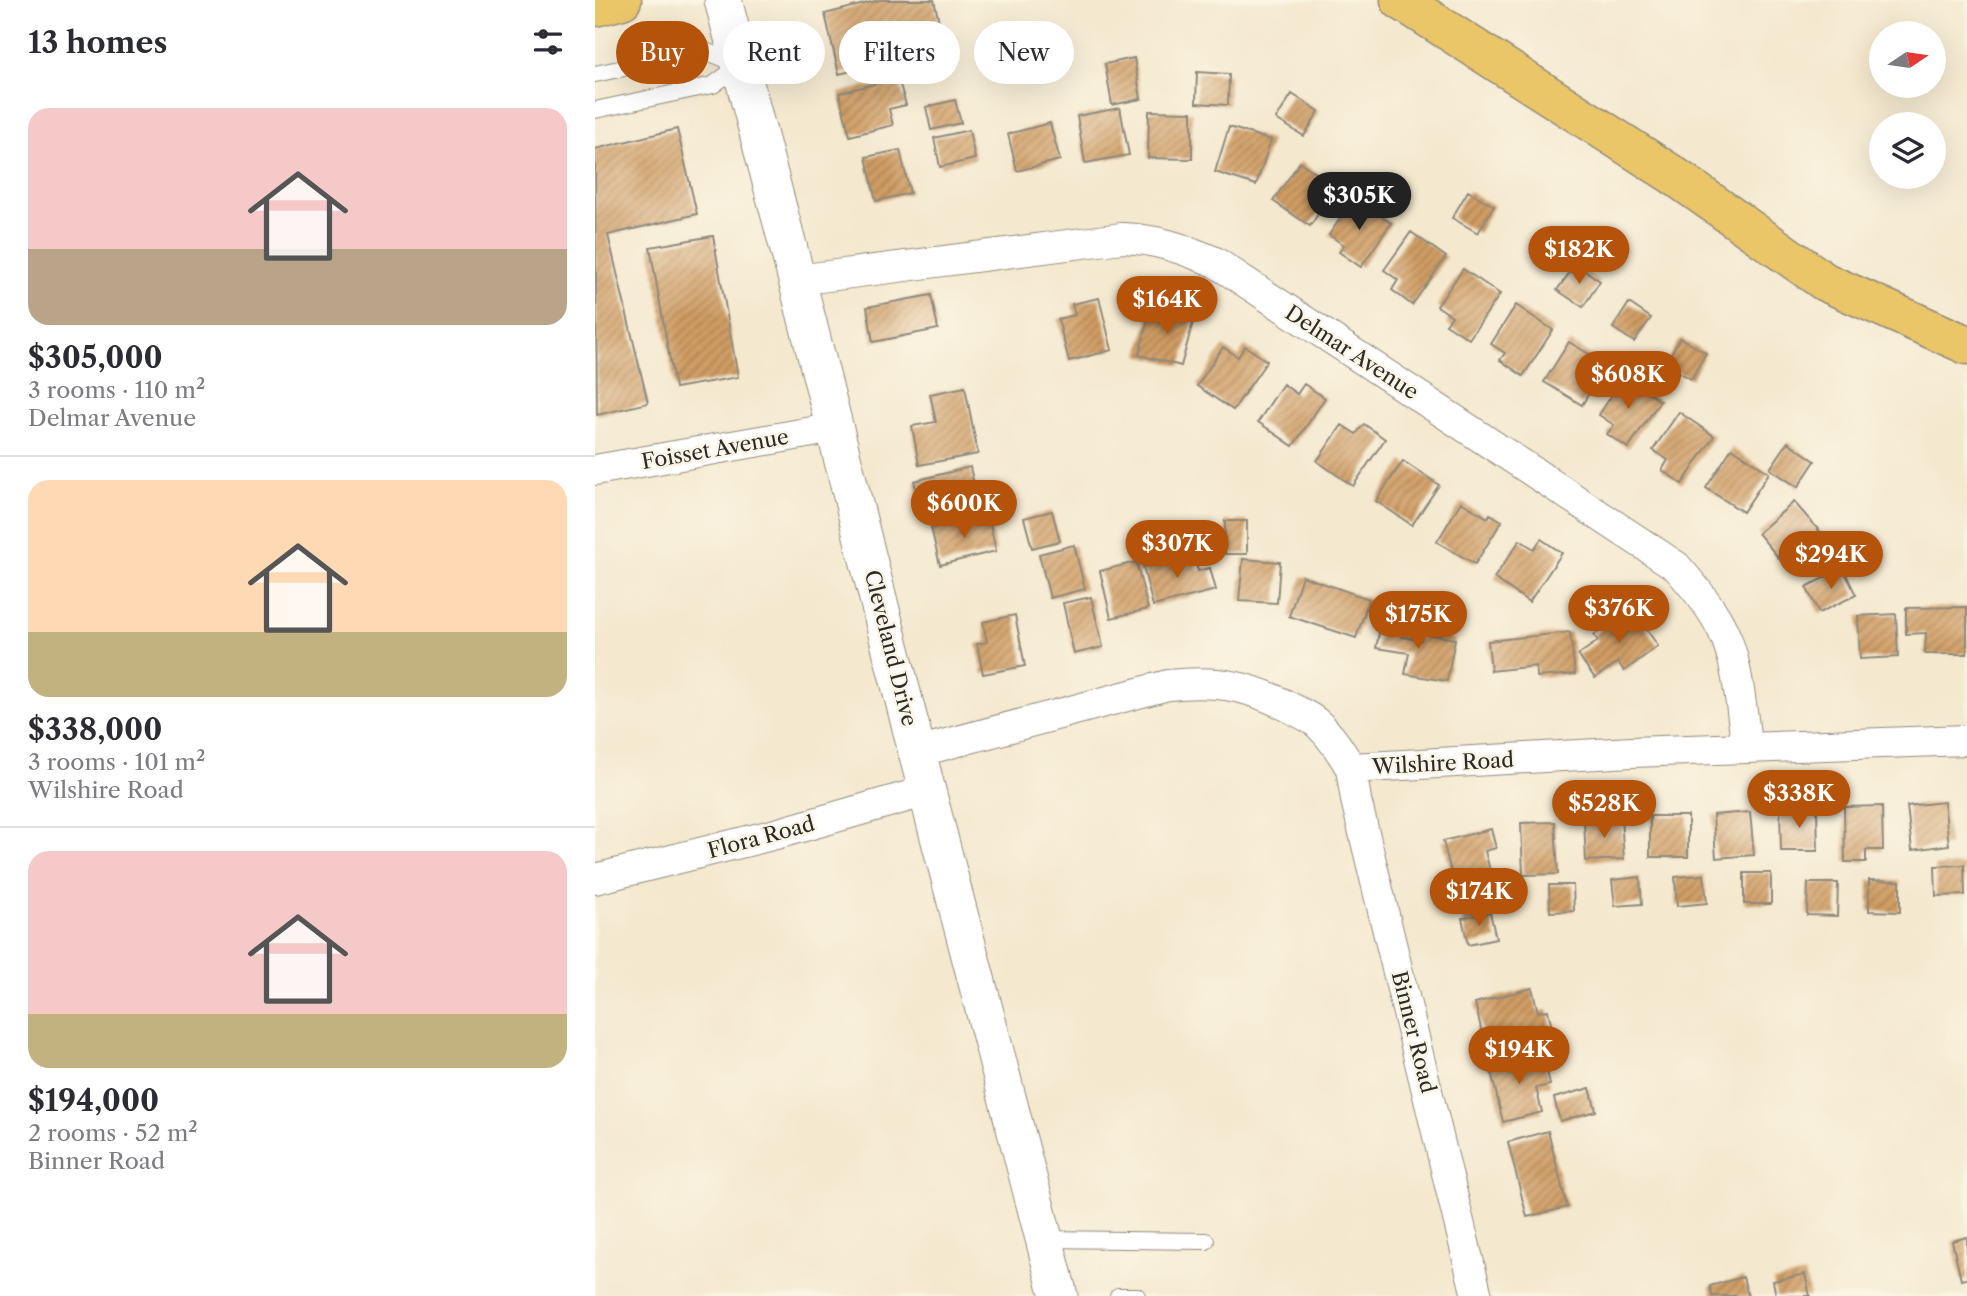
<!DOCTYPE html>
<meta charset="utf-8">
<style>
body{margin:0;font-family:"Libre Caslon Text",serif;background:#f2f2f3;color:#2b2b33;height:100vh;display:flex;flex-direction:column;font-size:26px;white-space:nowrap}
*{box-sizing:border-box;margin:0}
p{font-size:23px;color:#7c7c81}
.icon{flex:none;width:38px;height:38px;fill:none;stroke:currentColor;stroke-width:2;stroke-linecap:round;stroke-linejoin:round}
.map{position:relative;flex:1;overflow:hidden}
.side{display:flex;flex-direction:column;background:#fff;width:595px}
.side>*{flex:none}
.banner{position:absolute;left:21px;top:21px;width:665px;height:63px;display:flex;gap:14px}
.needle{width:46px;rotate:77deg}
.controls{position:absolute;left:1274px;top:21px;display:grid;gap:14px}
.controls a{display:grid;place-items:center;width:77px;height:77px;border-radius:50%;background:#fff;box-shadow:0 7px 28px #0002;font-size:35px}
.price{position:absolute;translate:-50% -60px;padding:0 16px;border-radius:24px;background:#b45309;color:#fff;font-size:23px;line-height:46px;filter:drop-shadow(0 2px 4px #0008)}
.price::after{content:'';position:absolute;left:50%;top:42px;width:21px;height:16px;margin-left:-10px;background:inherit;clip-path:polygon(0 0,100% 0,50% 100%)}
.price.current{background:#222;color:#fff}
ul{padding:0;list-style:none}
li{display:grid;align-content:center;gap:14px;height:371px;padding:0 28px}
li+li{border-top:2px solid #e1e1e2}
li span{display:grid;place-items:center;height:217px;border-radius:21px;color:#555}
li>.icon{margin-inline-start:auto}
span .icon{width:126px;height:126px;fill:#fffc;stroke-width:1}
li b{font-size:30px}
h2{display:flex;justify-content:space-between;align-items:center;height:84px;padding:0 28px;font-size:30px}
.tag{padding:0 24px;border-radius:32px;background:#fff;box-shadow:0 7px 28px #0002;font-size:24px;line-height:63px}
.tag.current{background:#b45309;color:#fff}
main{display:flex;flex:1;min-height:0}
.map>svg:first-child{display:block}
.building{fill:url(#building-hatch)}
.lines{fill:none;stroke-linecap:round;stroke-linejoin:round}
.service-casing{stroke:#908a7c;stroke-width:18}
.minor-casing{stroke:#908a7c;stroke-width:32}
.tertiary-casing{stroke:#908a7c;stroke-width:39}
.motorway-casing{stroke:#908a7c;stroke-width:41}
.service{stroke:#fff;stroke-width:16}
.minor{stroke:#fff;stroke-width:30}
.tertiary{stroke:#fff;stroke-width:37}
.motorway{stroke:#ebc669;stroke-width:38}
.labels{text-anchor:middle;dominant-baseline:central;stroke-width:5;stroke-linejoin:round;paint-order:stroke}
.street-label{font-size:21px;fill:#2b2b2b;stroke:#fcf5e5}
</style>
<main>
<section class="side">
<h2>13 homes<svg class="icon" aria-label="filters" viewBox="0 0 24 24"><path d="M4 7h16M4 17h16"/><circle cx="9" cy="7" r="2"/><circle cx="15" cy="17" r="2"/></svg></h2>
<ul>
<li><span style="background:linear-gradient(#f6c9c9 65%,#b9a48a 0)"><svg class="icon" aria-label="home" viewBox="0 0 24 24"><path d="M3 11l9-7 9 7M6 9v11h12V9"/></svg></span><div><b>$305,000</b><p>3 rooms · 110 m²</p><p>Delmar Avenue</p></div></li>
<li><span style="background:linear-gradient(#ffd9b3 70%,#c2b280 0)"><svg class="icon" aria-label="home" viewBox="0 0 24 24"><path d="M3 11l9-7 9 7M6 9v11h12V9"/></svg></span><div><b>$338,000</b><p>3 rooms · 101 m²</p><p>Wilshire Road</p></div></li>
<li><span style="background:linear-gradient(#f6c9c9 75%,#c2b280 0)"><svg class="icon" aria-label="home" viewBox="0 0 24 24"><path d="M3 11l9-7 9 7M6 9v11h12V9"/></svg></span><div><b>$194,000</b><p>2 rooms · 52 m²</p><p>Binner Road</p></div></li>
</ul>
</section>
<div class="map">
<svg width="1372" height="1296" viewBox="0 0 1372 1296">
<defs>
<pattern id="building-hatch" width="6" height="6" patternUnits="userSpaceOnUse" patternTransform="scale(1.75)"><rect width="6" height="6" fill="#d09d64"/><path d="M-1 1l2-2M0 6l6-6M5 7l2-2" fill="none" stroke="#a98053"/></pattern>
</defs>
<rect width="100%" height="100%" fill="#fcf5e5"/>
<filter id="ink" filterUnits="userSpaceOnUse"><feTurbulence type="fractalNoise" baseFrequency=".0143" numOctaves="2"/><feDisplacementMap in="SourceGraphic" scale="14" xChannelSelector="R" yChannelSelector="G"/><feConvolveMatrix kernelMatrix="1 2 1 2 8 2 1 2 1" color-interpolation-filters="sRGB"/></filter>
<filter id="wash" filterUnits="userSpaceOnUse"><feTurbulence type="fractalNoise" baseFrequency=".00686" numOctaves="4" result="noise"/><feDisplacementMap in="SourceGraphic" scale="28" xChannelSelector="R" yChannelSelector="G"/><feGaussianBlur stdDeviation="1.57" result="paint"/><feColorMatrix in="noise" values="0 0 0 0 0 0 0 0 0 0 0 0 0 0 0 0 0 1.4 0 .05"/><feComposite in="paint" operator="in"/></filter>
<g filter="url(#wash)">
<rect width="100%" height="100%" fill="#f4e8ce"/>
<g id="blocks">
<path class="building" d="M285,0H339L350,48L244,74L230,14Z
M539,58L546,99L517,105L510,64Z
M602,72L634,74L633,105L601,103Z
M303,78L311,105L294,109L298,125L255,136L244,93Z
M697,94L724,111L709,136L681,119Z
M360,100L366,123L336,130L331,107Z
M525,108L534,155L490,163L482,116Z
M554,111L597,112V159L553,158Z
M455,123L465,160L422,171L413,134Z
M634,127L676,140L661,185L620,172Z
M82,129L102,214L13,235L53,403L2,415L0,149Z
M374,130L380,159L345,167L339,138Z
M305,150L315,193L281,201L271,157Z
M705,162L741,187L715,226L678,201Z
M873,191L899,206L883,233L857,218Z
M759,198L796,223L766,267L744,252L749,245L734,235Z
M816,232L851,257L817,305L797,290L803,280L789,270Z
M118,236L143,377L80,388L55,247Z
M981,264L1005,281L988,307L962,290Z
M868,269L905,294L874,339L851,324L857,316L842,306Z
M336,295L343,329L278,342L272,307Z
M504,298L517,350L474,361L463,319L480,315L477,304Z
M1034,303L1056,318L1039,342L1018,328Z
M921,305L958,330L928,376L905,360L910,353L896,344Z
M574,308L600,315L586,366L544,355L555,312L572,316Z
M1085,338L1111,353L1096,379L1070,364Z
M974,342L1011,364L987,405L949,382Z
M650,346L672,361L638,410L602,386L628,347L643,357Z
M1029,376L1065,401L1033,448L1012,434L1019,425L1004,415Z
M688,384L702,394L709,384L730,398L698,446L663,422Z
M370,387L383,454L324,465L317,426L341,422L335,394Z
M1084,412L1119,436L1087,484L1067,470L1073,460L1058,450Z
M769,424L790,439L758,486L722,461L747,425L761,434Z
M1193,442L1220,461L1203,487L1175,469Z
M1137,448L1174,473L1148,512L1111,488Z
M808,461L844,485L817,525L781,501Z
M375,467L383,502L328,516L319,481Z
M866,502L893,518L895,514L907,521L880,564L842,542Z
M1199,502L1228,535L1191,567L1163,533Z
M457,511L465,541L437,548L429,518Z
M393,515L401,551L345,565L336,528Z
M630,521H652V554H630Z
M946,539L967,553L934,602L899,578L925,540L939,549Z
M479,545L490,589L455,598L444,554Z
M598,553L603,571L615,568L621,590L558,606L548,567Z
M648,559L685,562L682,603L644,601Z
M541,562L553,609L516,618L505,571Z
M1248,568L1261,595L1224,613L1211,587Z
M707,576L774,599L761,638L694,616Z
M496,597L508,647L479,654L468,603Z
M1372,607V654H1330L1331,633L1311,634V608Z
M1037,608L1063,646L1029,671L1023,662L1000,678L983,655L1003,641L999,635Z
M1301,614L1303,657L1265,659L1263,616Z
M420,615L430,666L388,674L382,644L392,642L388,622Z
M787,618L810,623L807,637L826,640L827,633L860,639L852,681L810,674L814,653L781,648Z
M975,632L980,674L942,677L941,666L896,671L893,641Z
M1349,802L1354,845L1317,850L1312,806Z
M1287,806L1288,850H1271V862H1250L1249,807Z
M1222,809L1223,851H1186L1185,810Z
M1155,812L1159,855L1121,858L1118,815Z
M1055,816H1093V857H1055Z
M1026,818L1029,859L991,861L989,821Z
M960,822L963,874L928,875L926,823Z
M896,829L901,848L890,851L895,871L858,880L848,841Z
M1369,865L1370,895L1341,896L1340,866Z
M1149,873H1176V904H1149Z
M1109,875L1112,903L1082,906L1080,877Z
M1045,877L1047,904L1020,906L1017,880Z
M1274,880L1305,881V912L1274,911Z
M1213,883H1243L1242,916L1212,915Z
M954,885H978L979,911L955,912Z
M895,912L901,939L873,945L867,918Z
M937,988L943,1012L953,1010L960,1042L893,1058L880,1003Z
M934,1054L936,1065L950,1061L955,1085L941,1088L947,1112L908,1122L894,1063Z
M995,1088L1001,1111L965,1121L959,1098Z
M953,1131L972,1207L932,1217L913,1142Z
M1372,1237V1279L1366,1280L1357,1241Z
M1210,1274L1215,1296H1181L1178,1281Z
M1148,1277L1153,1296H1117L1115,1286Z"/>
</g>
</g>
<g filter="url(#ink)">
<use href="#blocks" fill-opacity="0" stroke="#908a7c" stroke-width="2"/>
<g class="lines">
<g class="service-casing">
<path id="service" d="M0,74L110,51L143,64
M0,110L118,85L145,65
M449,1239L611,1241
M523,1296H542"/>
</g>
<g class="minor-casing">
<path id="minor" d="M202,280L527,238C562,239 589,249 620,262L1081,566C1103,591 1127,619 1136,652C1145,682 1147,717 1152,748
M0,470L240,428
M322,752L573,685C623,680 654,685 700,710C707,714 717,718 723,724C737,737 746,752 756,768L1037,752L1372,740
M756,768L761,800L882,1296
M0,879L181,834L332,791"/>
</g>
<g class="tertiary-casing">
<path id="tertiary" d="M128,0L202,280L332,791L464,1296"/>
</g>
<g class="motorway-casing">
<path id="motorway" d="M805,0L1078,175L1230,282L1372,345
M0,7L27,0"/>
</g>
<use href="#service" class="service"/>
<use href="#minor" class="minor"/>
<use href="#tertiary" class="tertiary"/>
<use href="#motorway" class="motorway"/>
</g>
</g>
<g class="labels">
<g class="street-label">
<text transform="translate(757 352) rotate(33)">Delmar Avenue</text>
<text transform="translate(120 449) rotate(-10)">Foisset Avenue</text>
<text transform="translate(296 648) rotate(76)">Cleveland Drive</text>
<text transform="translate(848 763) rotate(-3)">Wilshire Road</text>
<text transform="translate(166 837) rotate(-15)">Flora Road</text>
<text transform="translate(819 1032) rotate(76)">Binner Road</text>
</g>
</g>
</svg>
<div class="controls">
<a><svg class="needle" viewBox="-14 -14 28 28"><path d="M0-13l5 13h-10z" fill="#e53935"/><path d="M0 13l5-13h-10z" fill="#7c7c81"/></svg></a>
<a><svg class="icon" aria-label="layers" viewBox="0 0 24 24"><path d="M12 4l9 5-9 5-9-5zM3 14l9 5 9-5"/></svg></a>
</div>
<b class="price current" style="left:764px;top:232px">$305K</b>
<b class="price" style="left:984px;top:286px">$182K</b>
<b class="price" style="left:572px;top:336px">$164K</b>
<b class="price" style="left:1033px;top:411px">$608K</b>
<b class="price" style="left:369px;top:540px">$600K</b>
<b class="price" style="left:582px;top:580px">$307K</b>
<b class="price" style="left:1236px;top:591px">$294K</b>
<b class="price" style="left:1024px;top:645px">$376K</b>
<b class="price" style="left:823px;top:651px">$175K</b>
<b class="price" style="left:1204px;top:830px">$338K</b>
<b class="price" style="left:1009px;top:840px">$528K</b>
<b class="price" style="left:884px;top:928px">$174K</b>
<b class="price" style="left:924px;top:1086px">$194K</b>
<div class="banner">
<a class="tag current">Buy</a>
<a class="tag">Rent</a>
<a class="tag">Filters</a>
<a class="tag">New</a>
</div>
</div>
</main>
